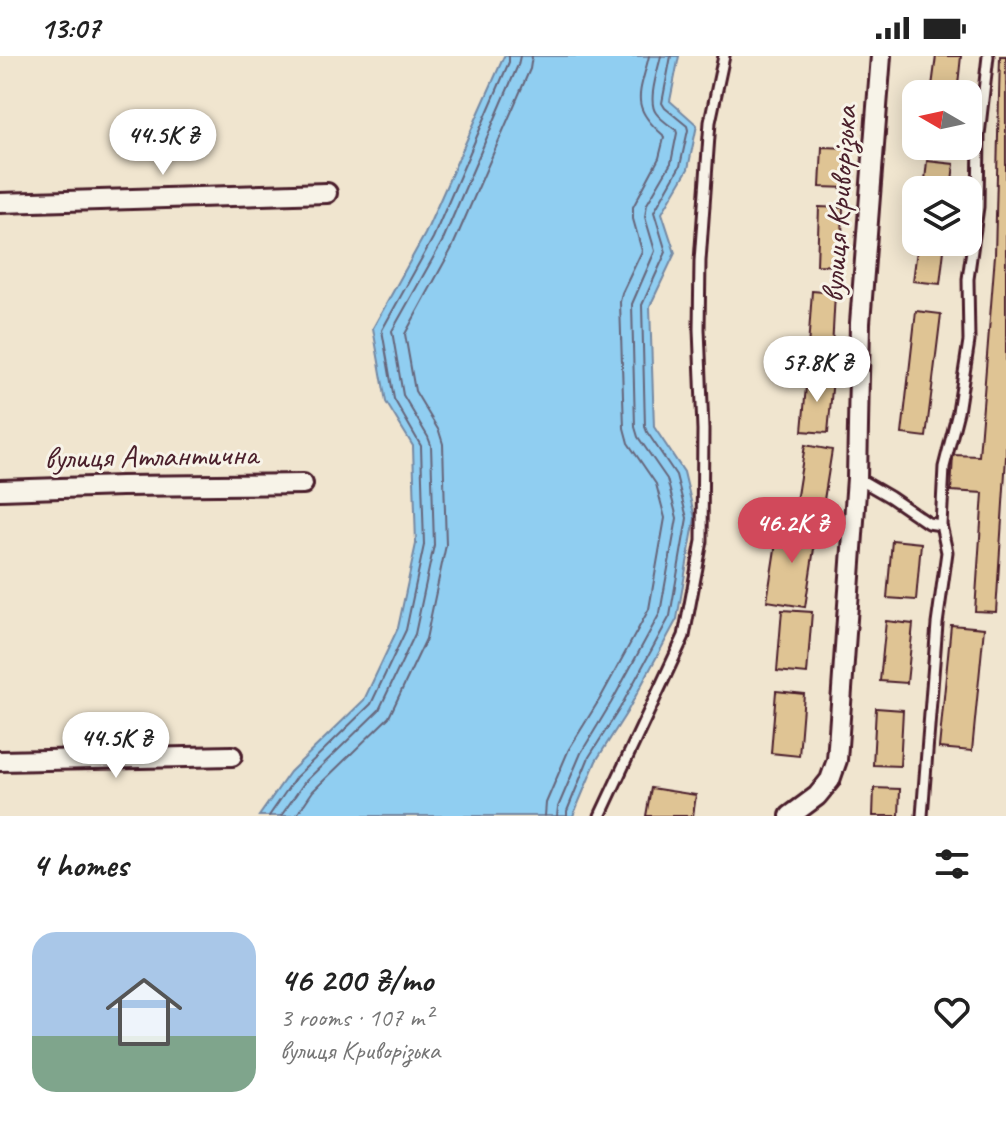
<!DOCTYPE html>
<meta charset="utf-8">
<style>
body{margin:0;font-family:Caveat,sans-serif;background:#f6f6f6;color:#222;height:100vh;display:flex;flex-direction:column;font-size:30px;white-space:nowrap}
*{box-sizing:border-box;margin:0}
p{font-size:26px;color:#767676}
.icon{flex:none;width:44px;height:44px;fill:none;stroke:currentColor;stroke-width:2;stroke-linecap:round;stroke-linejoin:round}
.map{position:relative;height:760px;overflow:hidden}
.panel{display:flex;flex-direction:column;background:#fff;flex:1}
.panel>*{flex:none}
.needle{width:52px;rotate:279deg}
.buttons{position:absolute;left:902px;top:24px;display:grid;gap:16px}
.buttons a{display:grid;place-items:center;width:80px;height:80px;border-radius:16px;background:#fff;box-shadow:0 4px 20px #0003;font-size:40px}
.price{position:absolute;translate:-50% -68px;padding:0 18px;border-radius:28px;background:#fff;color:#222;font-size:26px;line-height:52px;filter:drop-shadow(0 2px 4px #0008)}
.price::after{content:'';position:absolute;left:50%;top:48px;width:24px;height:18px;margin-left:-12px;background:inherit;clip-path:polygon(0 0,100% 0,50% 100%)}
.price.on{background:#d1495b;color:#fff}
ul{padding:0;list-style:none}
li{display:flex;align-items:center;gap:24px;height:200px;padding:0 32px}
li span{display:grid;place-items:center;flex:none;width:224px;height:160px;border-radius:24px;color:#555}
li>.icon{margin-inline-start:auto}
span .icon{width:96px;height:96px;fill:#fffc;stroke-width:1}
li b{font-size:34px}
h2{display:flex;justify-content:space-between;align-items:center;height:96px;padding:0 32px;font-size:34px}
.status{display:flex;justify-content:space-between;align-items:center;height:56px;padding:0 40px;background:#fff;direction:ltr}
.status svg{height:22px;fill:currentColor}
.map>svg:first-child{display:block}
.water{fill:#90cef1;stroke:#7488a2;stroke-width:2}
.lines{fill:none;stroke-linecap:round;stroke-linejoin:round}
.shore{stroke:#66657a;stroke-width:2}
.building{fill:#dfc494;stroke:#4a1f2b;stroke-width:2}
.service-casing{stroke:#4a1f2b;stroke-width:15}
.minor-casing{stroke:#4a1f2b;stroke-width:24}
.service{stroke:#f7f3e8;stroke-width:9}
.minor{stroke:#f7f3e8;stroke-width:18}
.labels{text-anchor:middle;dominant-baseline:central;stroke-width:6;stroke-linejoin:round;paint-order:stroke}
.street-label{font-size:32px;fill:#4a1f2b;stroke:#f7f3e8}
</style>
<div class="status"><b>13:07</b><svg viewBox="0 0 49 12"><path d="M0 12V9h3v3zM5 12V6h3v6zM10 12V3h3v9zM15 12V0h3v12zM26 1h20v11H26zM47 4h2v5h-2z"/></svg></div>
<div class="map">
<svg width="1006" height="760" viewBox="0 0 1006 760">
<rect width="100%" height="100%" fill="#f0e5cf"/>
<filter id="ink" filterUnits="userSpaceOnUse"><feTurbulence type="fractalNoise" baseFrequency=".0125" numOctaves="2"/><feDisplacementMap in="SourceGraphic" scale="16" xChannelSelector="R" yChannelSelector="G"/><feConvolveMatrix kernelMatrix="1 2 1 2 8 2 1 2 1" color-interpolation-filters="sRGB"/></filter>
<g filter="url(#ink)">
<path class="water" d="M504,0H679L670,45L697,69L688,113L662,157L675,197L650,250L654,371L684,416L695,462L677,563L627,656L596,705L573,760H259L290,716L364,644L398,572L416,488L413,390L386,346L373,272L425,178Z"/>
<g class="lines">
<path class="shore" d="M269,760L296,721L371,648L406,574L424,489L421,390L394,343L382,274L433,182L509,6V0
M281,760L304,727L379,654L415,578L434,489L431,389L428,381L403,339L392,275L442,186L518,9L520,0
M296,760L313,735L389,661L426,583L446,489L443,388L439,375L415,335L405,278L452,192L530,13L532,0
M545,760L546,747L569,693L601,641L649,553L665,462L656,428L628,387L624,372L620,246L622,237L642,195L633,163V151L659,102L664,82L663,79C629,50 640,38 649,0
M557,760L558,751L581,697L611,647L660,557L677,462L667,423L638,381L635,371L632,248L655,195L645,161L647,148L671,107L677,77L676,74C669,69 661,64 656,57C647,45 658,14 661,0
M567,760V755L589,701L620,652L670,560L687,462L676,419L647,376L645,371L642,249L666,196L654,156L680,110L688,74L687,70L665,52L662,47L671,0"/>
</g>
<path class="building" d="M936,0H961L957,38H931Z
M1000,0H1006V401L996,556L975,555L983,437L951,435L953,399L979,400L995,199Z
M822,91L850,92L849,132L820,131Z
M927,105L954,108L951,134H924Z
M819,151L843,152L841,210L817,209Z
M918,186H945L940,228L913,225Z
M812,235L835,237L832,293L808,292Z
M916,255L941,258L926,381L902,378Z
M807,319L833,322L828,377L802,375Z
M805,389L832,394L823,450L796,446Z
M779,467L817,473L805,551L767,545Z
M892,484L921,487L916,544L887,542Z
M782,554L812,556L807,618L777,615Z
M886,565L913,568L907,627L880,625Z
M951,569L984,572L972,695L939,692Z
M776,635L804,638L799,700L771,697Z
M876,652L903,654L900,710L873,709Z
M651,732L696,739L693,760H646Z
M874,732L900,733L899,760H873Z"/>
<g class="lines">
<g class="service-casing">
<path id="service" d="M857,422L890,441L928,467L941,469L944,411L958,356L969,285L968,223L978,151L979,79L988,0
M600,760L684,580L702,485L703,374L699,273L700,205L710,66L724,0
M922,760L937,568L947,496L941,469"/>
</g>
<g class="minor-casing">
<path id="minor" d="M0,147L327,137
M0,434L121,430L303,428
M0,705L232,700
M790,760L817,740L830,724L837,704L857,422L860,267L881,0"/>
</g>
<use href="#service" class="service"/>
<use href="#minor" class="minor"/>
</g>
</g>
<g class="labels">
<g class="street-label">
<text transform="translate(839 148) rotate(-86)">вулиця Криворізька</text>
<text transform="translate(151 400) rotate(-1)">вулиця Атлантична</text>
</g>
</g>
</svg>
<div class="buttons">
<a><svg class="needle" viewBox="-14 -14 28 28"><path d="M0-13l5 13h-10z" fill="#e53935"/><path d="M0 13l5-13h-10z" fill="#767676"/></svg></a>
<a><svg class="icon" aria-label="layers" viewBox="0 0 24 24"><path d="M12 4l9 5-9 5-9-5zM3 14l9 5 9-5"/></svg></a>
</div>
<b class="price" style="left:163px;top:121px">44.5K ₴</b>
<b class="price" style="left:817px;top:348px">57.8K ₴</b>
<b class="price on" style="left:792px;top:509px">46.2K ₴</b>
<b class="price" style="left:116px;top:724px">44.5K ₴</b>
</div>
<section class="panel">
<h2>4 homes<svg class="icon" aria-label="filters" viewBox="0 0 24 24"><path d="M4 7h16M4 17h16"/><circle cx="9" cy="7" r="2"/><circle cx="15" cy="17" r="2"/></svg></h2>
<ul>
<li><span style="background:linear-gradient(#a9c7e8 65%,#7fa58c 0)"><svg class="icon" aria-label="home" viewBox="0 0 24 24"><path d="M3 11l9-7 9 7M6 9v11h12V9"/></svg></span><div><b>46 200 ₴/mo</b><p>3 rooms · 107 m²</p><p>вулиця Криворізька</p></div><svg class="icon" aria-label="heart" viewBox="0 0 24 24"><path d="M12 20l-8-8c-3-5 5-10 8-4 3-6 11-1 8 4z"/></svg></li>
</ul>
</section>
